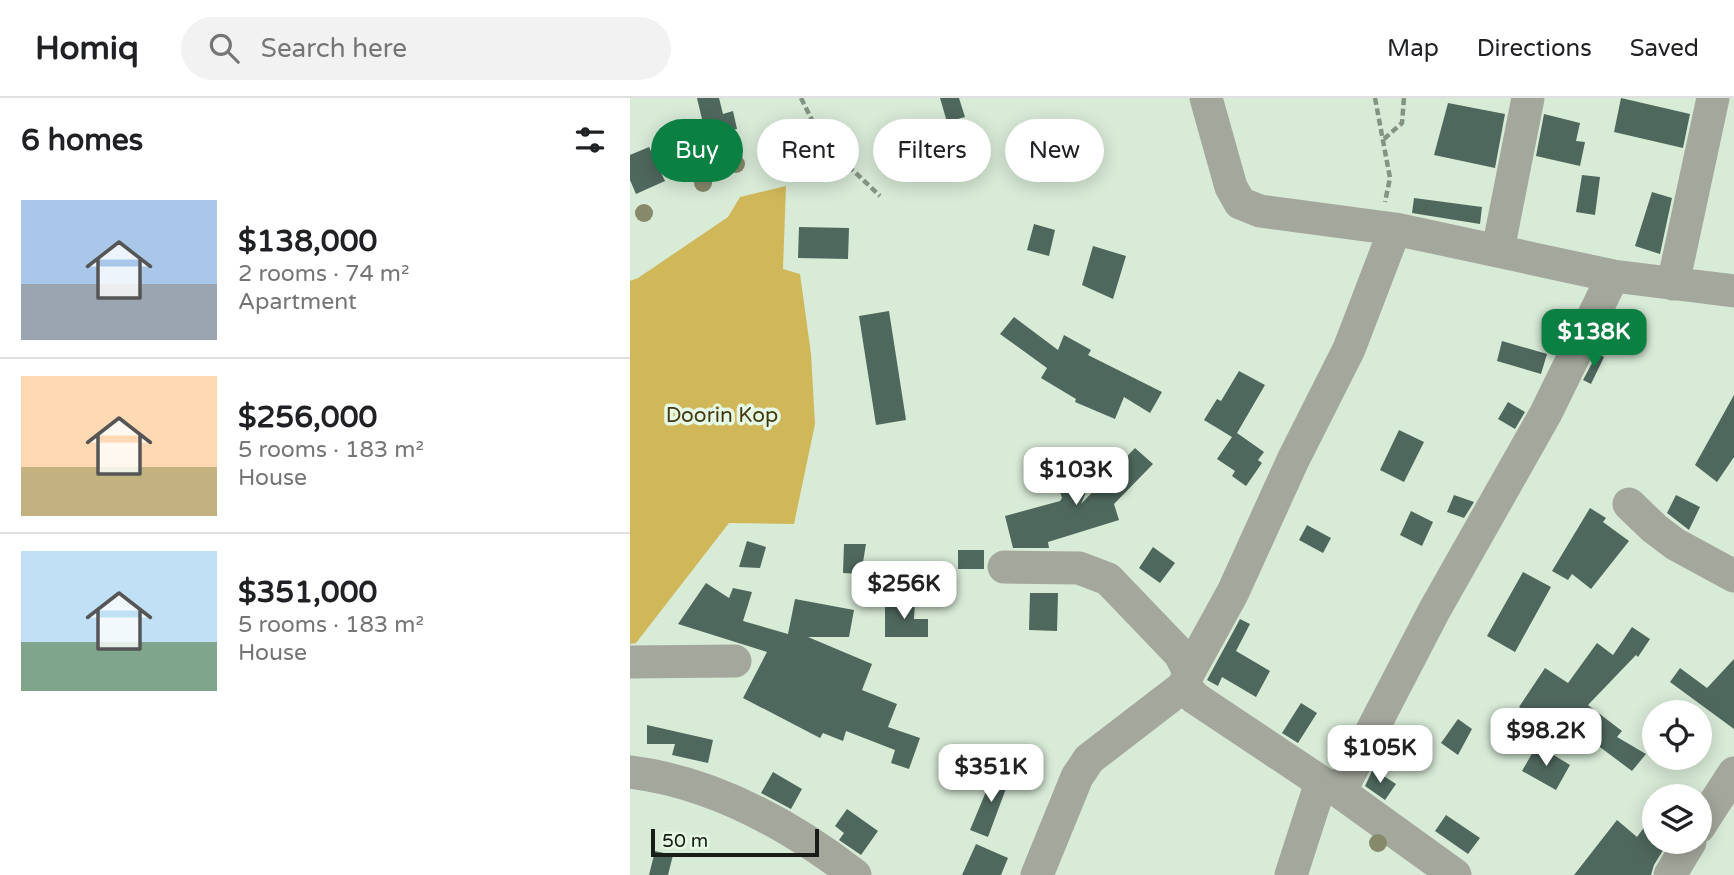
<!DOCTYPE html>
<meta charset="utf-8">
<style>
body{margin:0;font-family:"Varela Round",sans-serif;background:#f2f2f2;color:#202124;height:100vh;display:flex;flex-direction:column;font-size:26px;white-space:nowrap}
*{box-sizing:border-box;margin:0}
p{font-size:23px;color:#757577}
.icon{flex:none;width:38px;height:38px;fill:none;stroke:currentColor;stroke-width:2;stroke-linecap:round;stroke-linejoin:round}
.map{position:relative;flex:1;overflow:hidden}
.panel{display:flex;flex-direction:column;background:#fff;width:630px}
.panel>*{flex:none}
.guide{position:absolute;left:21px;top:21px;width:665px;height:63px;display:flex;gap:14px}
.buttons{position:absolute;left:1012px;top:602px;display:grid;gap:14px}
.buttons a{display:grid;place-items:center;width:70px;height:70px;border-radius:50%;background:#fff;box-shadow:0 4px 18px #0003;font-size:35px}
.scale{position:absolute;left:21px;bottom:18px;width:168px;box-sizing:border-box;padding-left:7px;border:4px solid #181e17;border-top:0;font-size:19px;line-height:24px;white-space:nowrap;color:#181e17;-webkit-text-stroke:5px #e6f9e4;paint-order:stroke}
.price{position:absolute;translate:-50% -60px;padding:0 16px;border-radius:14px;background:#fff;color:#222;font-size:23px;line-height:46px;filter:drop-shadow(0 2px 4px #0008)}
.price::after{content:'';position:absolute;left:50%;top:42px;width:21px;height:16px;margin-left:-10px;background:inherit;clip-path:polygon(0 0,100% 0,50% 100%)}
.price.active{background:#0b8043;color:#fff}
ul{padding:0;list-style:none}
li{display:flex;align-items:center;gap:21px;height:175px;padding:0 21px}
li+li{border-top:2px solid #e0e0e0}
li span{display:grid;place-items:center;flex:none;width:196px;height:140px;border-radius:0px;color:#555}
li>.icon{margin-inline-start:auto}
span .icon{width:84px;height:84px;fill:#fffc;stroke-width:1}
li b{font-size:30px}
h2{display:flex;justify-content:space-between;align-items:center;height:84px;padding:0 21px;font-size:30px}
.chip{padding:0 24px;border-radius:32px;background:#fff;box-shadow:0 4px 18px #0003;font-size:24px;line-height:63px}
.chip.active{background:#0b8043;color:#fff}
header{display:flex;align-items:center;gap:42px;box-sizing:border-box;height:98px;padding:0 35px;background:#fff;border-bottom:2px solid #e0e0e0}
header strong{font-size:33px}
nav{display:flex;gap:38px;margin-inline-start:auto;font-size:24px}
.search{width:490px;height:63px;background:#f2f2f2;display:flex;align-items:center;gap:18px;box-sizing:border-box;padding:0 24px;border-radius:38px;color:#757577;font-size:26px}
main{display:flex;flex:1;min-height:0}
.map>svg:first-child{display:block}
.green{fill:#d0b75a}
.building{fill:#4f685d}
.lines{fill:none;stroke-linecap:round;stroke-linejoin:round}
.path{stroke:#859384;stroke-width:4.5;stroke-dasharray:7 3.5;stroke-linecap:butt}
.minor{stroke:#a4a79c;stroke-width:33}
.tree{fill:#86896a}
.labels{text-anchor:middle;dominant-baseline:central;stroke-width:7;stroke-linejoin:round;paint-order:stroke}
.park-label{font-size:21px;fill:#433810;stroke:#e6f9e4}
</style>
<header>
<strong>Homiq</strong>
<div class="search"><svg class="icon" aria-label="search" viewBox="0 0 24 24"><circle cx="10" cy="10" r="6"/><path d="M15 15l6 6"/></svg>Search here</div>
<nav><a>Map</a><a>Directions</a><a>Saved</a></nav>
</header>
<main>
<section class="panel">
<h2>6 homes<svg class="icon" aria-label="filters" viewBox="0 0 24 24"><path d="M4 7h16M4 17h16"/><circle cx="9" cy="7" r="2"/><circle cx="15" cy="17" r="2"/></svg></h2>
<ul>
<li><span style="background:linear-gradient(#a9c7e8 60%,#9aa5b1 0)"><svg class="icon" aria-label="home" viewBox="0 0 24 24"><path d="M3 11l9-7 9 7M6 9v11h12V9"/></svg></span><div><b>$138,000</b><p>2 rooms · 74 m²</p><p>Apartment</p></div></li>
<li><span style="background:linear-gradient(#ffd9b3 65%,#c2b280 0)"><svg class="icon" aria-label="home" viewBox="0 0 24 24"><path d="M3 11l9-7 9 7M6 9v11h12V9"/></svg></span><div><b>$256,000</b><p>5 rooms · 183 m²</p><p>House</p></div></li>
<li><span style="background:linear-gradient(#bfe0f5 65%,#7fa58c 0)"><svg class="icon" aria-label="home" viewBox="0 0 24 24"><path d="M3 11l9-7 9 7M6 9v11h12V9"/></svg></span><div><b>$351,000</b><p>5 rooms · 183 m²</p><p>House</p></div></li>
</ul>
</section>
<div class="map">
<svg width="1104" height="777" viewBox="0 0 1104 777">
<rect width="100%" height="100%" fill="#d8ebd7"/>
<path class="green" d="M156,88L153,171L170,176L181,256L185,326L164,426L99,425L6,545L0,546V183L8,180L98,119L110,99Z"/>
<path class="building" d="M67,0H89L93,16L103,13L107,31L76,38Z
M310,0H329L335,19L317,24Z
M991,0L1060,16L1053,50L984,34Z
M818,5L875,16L865,70L804,57Z
M914,16L950,25L946,43L955,44L950,68L906,58Z
M19,49L35,83L6,96L0,82V57Z
M952,77L970,79L965,117L946,114Z
M1022,94L1042,100L1030,156L1005,148Z
M784,100L852,109L850,126L782,115Z
M404,126L425,132L419,158L397,152Z
M169,129L219,130L218,161L168,160Z
M463,148L496,158L483,201L452,187Z
M259,213L276,322L246,327L229,218Z
M384,219L428,252L434,237L461,252L458,257L532,294L520,315L494,299L485,321L445,304L446,301L411,280L417,270L370,236Z
M872,243L917,256L911,276L867,263Z
M967,256L974,259L961,286L953,282Z
M609,273L635,287L607,335L634,354L628,362L632,365L616,388L602,378L605,373L587,361L602,339L574,322L587,301L591,303Z
M1104,297V359L1087,384L1065,367Z
M878,304L895,314L885,331L868,321Z
M769,332L794,344L774,384L750,372Z
M505,350L523,366L484,406L489,422L418,444L419,450H383L375,418L430,403L432,400L427,385L446,379L460,385L451,406Z
M824,397L844,404L834,420L817,414Z
M1046,397L1070,409L1059,432L1037,415Z
M960,410L976,420L973,424L999,443L961,491L942,476L938,482L922,473Z
M781,413L803,424L792,448L770,437Z
M677,427L701,440L693,455L669,442Z
M117,443L136,449L130,470L109,469Z
M214,446H236L231,476L213,475Z
M523,449L545,465L530,485L509,470Z
M328,452H354V471H328Z
M893,474L921,489L885,554L857,538Z
M76,485L99,500L103,490L122,494L113,523L158,536L165,501L224,512L219,539H178L242,566L232,592L267,606L258,629L290,640L279,671L261,665L265,652L216,633L213,643L193,635L190,640L113,600L137,554L48,526Z
M400,495H428L427,533L399,532Z
M255,503L285,504L284,521H298V539H255Z
M610,521L620,526L606,553L640,573L626,599L592,579L588,588L577,582Z
M1002,529L1020,541L1008,559L1006,557L958,607L992,633L987,639L1016,656L1002,673L923,614L915,626L889,609L915,570L938,585L967,545L983,557Z
M1104,561V631L1040,584L1050,570L1077,590Z
M671,605L687,615L668,645L652,635Z
M828,621L842,631L828,657L811,645Z
M17,627L83,642L78,665L42,657L45,646H17Z
M907,647L940,667L926,692L892,673Z
M743,671L766,686L755,702L735,688Z
M365,672L381,677L358,739L340,732Z
M143,674L172,691L161,711L131,695Z
M217,711L248,733L231,757L209,742L214,735L205,728Z
M1024,716V744H1038L1024,767L1021,777H944L987,722L1007,739Z
M816,717L850,740L838,756L805,733Z
M346,746L378,760L371,777H332Z
M25,753L43,757L38,777H19Z"/>
<g class="lines">
<path class="path" d="M171,0L193,44L250,98
M745,0L760,80L755,104
M754,41L772,25L774,0"/>
<path class="minor" d="M576,0L601,89L610,105L630,113L765,131L983,178L1104,193
M868,152L898,0
M1043,186L1083,0
M999,406L1024,430L1045,446L1104,478
M374,469L449,470L478,481L550,556L559,574
M0,564L105,563
M554,588L565,600L691,684L710,694L825,777
M0,674C83,684 160,727 225,777
M710,694L804,513L916,315L983,178
M1069,729L1104,675
M407,777L447,679L459,661L554,588L559,574L603,494L663,362L719,251L765,131
M661,777L691,684
M1040,777L1060,744"/>
</g>
<g class="tree">
<circle cx="106" cy="66" r="9"/>
<circle cx="73" cy="85" r="9"/>
<circle cx="14" cy="115" r="9"/>
<circle cx="748" cy="745" r="9"/>
</g>
<g class="labels">
<g class="park-label">
<text x="92" y="317">Doorin Kop</text>
</g>
</g>
</svg>
<div class="buttons">
<a><svg class="icon" aria-label="locate" viewBox="0 0 24 24"><circle cx="12" cy="12" r="6"/><path d="M12 2v4M12 18v4M2 12h4M18 12h4"/></svg></a>
<a><svg class="icon" aria-label="layers" viewBox="0 0 24 24"><path d="M12 4l9 5-9 5-9-5zM3 14l9 5 9-5"/></svg></a>
</div>
<div class="scale">50 m</div>
<b class="price active" style="left:964px;top:271px">$138K</b>
<b class="price" style="left:446px;top:409px">$103K</b>
<b class="price" style="left:274px;top:523px">$256K</b>
<b class="price" style="left:916px;top:670px">$98.2K</b>
<b class="price" style="left:750px;top:687px">$105K</b>
<b class="price" style="left:361px;top:706px">$351K</b>
<div class="guide">
<a class="chip active">Buy</a>
<a class="chip">Rent</a>
<a class="chip">Filters</a>
<a class="chip">New</a>
</div>
</div>
</main>
